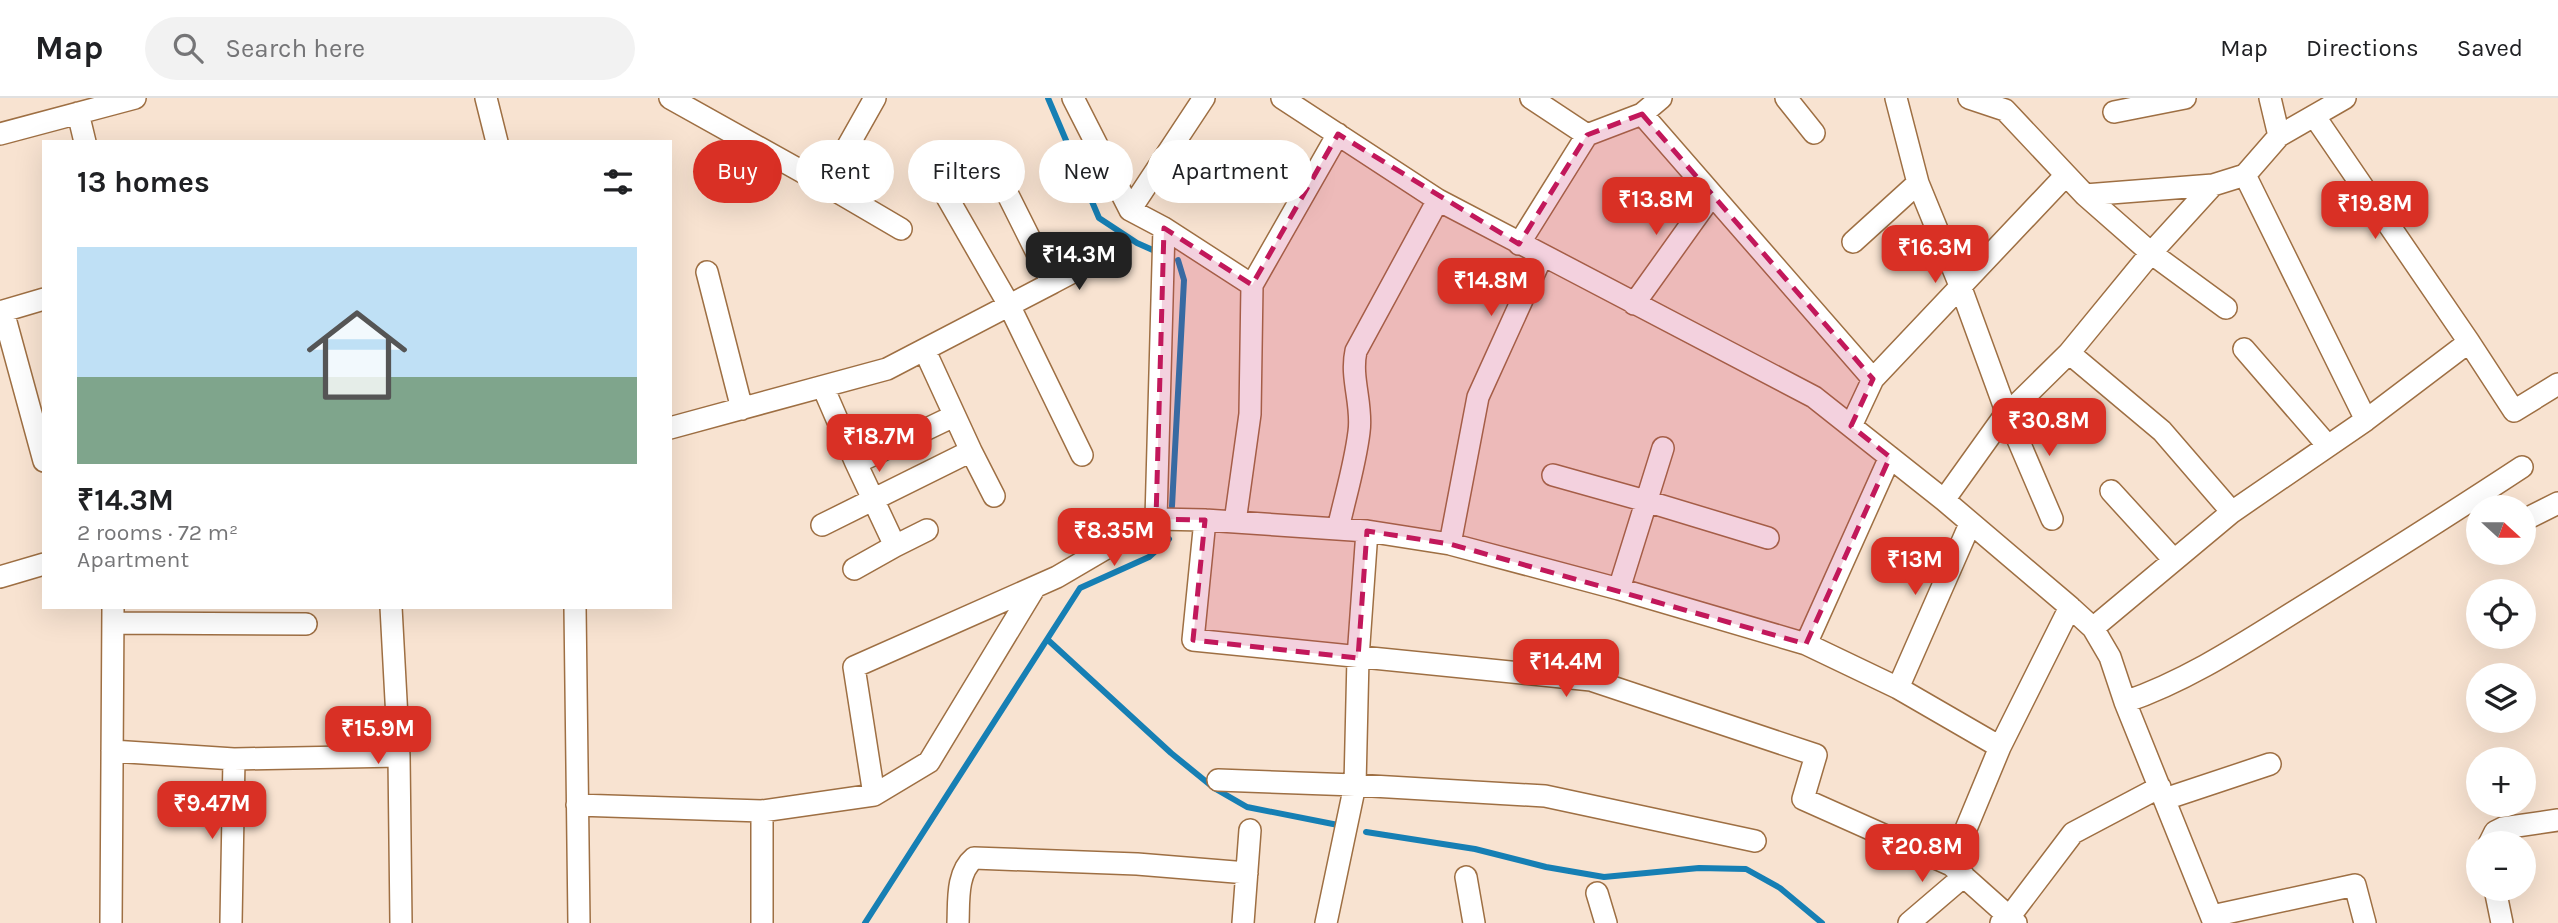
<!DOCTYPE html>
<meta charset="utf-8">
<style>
body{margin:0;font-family:Karla,sans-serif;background:#f2f2f2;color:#202124;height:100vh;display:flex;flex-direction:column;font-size:26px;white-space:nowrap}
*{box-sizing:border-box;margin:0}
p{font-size:23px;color:#757577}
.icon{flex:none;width:38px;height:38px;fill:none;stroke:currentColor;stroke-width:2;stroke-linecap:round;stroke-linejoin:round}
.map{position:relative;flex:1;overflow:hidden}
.drawer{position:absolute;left:42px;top:42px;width:630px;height:469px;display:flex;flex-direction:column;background:#fff;border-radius:0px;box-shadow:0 7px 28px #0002}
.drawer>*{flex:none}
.top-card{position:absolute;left:693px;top:42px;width:665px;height:63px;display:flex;gap:14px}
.needle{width:46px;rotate:111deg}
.fabs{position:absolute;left:2466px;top:397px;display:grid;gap:14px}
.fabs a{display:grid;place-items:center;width:70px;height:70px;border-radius:50%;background:#fff;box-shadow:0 7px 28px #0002;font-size:35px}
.price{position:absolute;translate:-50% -60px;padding:0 16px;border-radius:14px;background:#d93025;color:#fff;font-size:23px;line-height:46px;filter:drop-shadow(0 2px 4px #0008)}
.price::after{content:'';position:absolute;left:50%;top:42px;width:21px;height:16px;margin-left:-10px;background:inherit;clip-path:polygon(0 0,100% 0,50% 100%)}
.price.selected{background:#222;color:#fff}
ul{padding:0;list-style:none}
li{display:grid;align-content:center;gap:14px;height:371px;padding:0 35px}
li span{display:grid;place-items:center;height:217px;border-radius:0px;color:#555}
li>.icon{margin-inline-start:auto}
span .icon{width:126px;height:126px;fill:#fffc;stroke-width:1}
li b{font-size:30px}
h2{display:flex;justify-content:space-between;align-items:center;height:84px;padding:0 35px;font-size:30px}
.tag{padding:0 24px;border-radius:32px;background:#fff;box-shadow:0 7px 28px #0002;font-size:24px;line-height:63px}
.tag.selected{background:#d93025;color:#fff}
header{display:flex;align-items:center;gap:42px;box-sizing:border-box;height:98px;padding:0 35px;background:#fff;border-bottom:2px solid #e0e0e0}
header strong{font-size:33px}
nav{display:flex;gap:38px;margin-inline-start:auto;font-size:24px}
.search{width:490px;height:63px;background:#f2f2f2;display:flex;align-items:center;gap:18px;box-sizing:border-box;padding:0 24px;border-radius:38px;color:#757577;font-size:26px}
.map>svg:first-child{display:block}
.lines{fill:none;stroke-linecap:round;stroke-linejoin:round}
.stream{stroke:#167fb4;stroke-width:6}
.minor-casing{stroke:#9e6f43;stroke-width:24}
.minor{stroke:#fff;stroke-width:21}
.marked{fill:#c2185b;fill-opacity:0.2;stroke:#c2185b;stroke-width:5;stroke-dasharray:14 9;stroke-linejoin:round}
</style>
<header>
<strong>Map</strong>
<div class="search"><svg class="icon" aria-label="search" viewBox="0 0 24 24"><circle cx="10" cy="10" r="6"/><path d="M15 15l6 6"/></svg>Search here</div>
<nav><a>Map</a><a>Directions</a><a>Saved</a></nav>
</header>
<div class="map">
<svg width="2558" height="825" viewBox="0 0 2558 825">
<rect width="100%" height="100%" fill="#f8e3d1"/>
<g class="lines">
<path class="stream" d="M1048,0L1099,120L1137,145L1155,153
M1172,408L1184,182L1178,162
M1048,542L1171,655L1214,690L1247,709L1338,727
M1366,734L1475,751L1546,769L1604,779L1699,770L1746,771L1780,790L1822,825
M865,825L1080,490L1149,459L1169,441"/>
<g class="minor-casing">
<path id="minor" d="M486,0L497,44
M670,0L826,87L901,131
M1073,0L1130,112L1164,130L1252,187
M1282,0L1438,102L1814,299L1944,402L2070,509L2093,530L2110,559L2125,604L2214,825
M1531,0L1587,37
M1786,0L1814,35
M1896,0L1918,85L1961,190L2007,316L2052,421
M1969,0L2005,12L2085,97L2151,155L2226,210
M2270,0L2279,38
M2114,14L2185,0
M78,15L85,44
M1642,16L1873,281
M2315,19L2469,244
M0,36L135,0
M2245,77L2366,322
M826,87L875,0
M2085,97L2213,87
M1130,112L1204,0
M1853,144L1918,85
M1519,146L1587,37L1642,16L1661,0
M707,174L742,311
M1052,185L1088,166
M1634,206L1712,97
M3,213L44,363
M0,214L44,201
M2244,251L2328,348
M2069,255L2162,333L2232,414
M823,289L856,365L954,318
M1851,328L1873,281L2066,77
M670,330L887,271L1052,185L993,67C978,54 948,76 943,92L1009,207L1082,357
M971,353L994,398
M856,365L895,448L927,432
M1553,377L1646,403L1768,440
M2111,393L2174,462
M1944,402L2002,321L2069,255L2151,155L2213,87L2245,77L2279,38L2345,0
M1156,421L1205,422L1367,433L1450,446L1619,491L1806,546L1898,590L2000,649L2070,509
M1205,422L1193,542L1591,582L1816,657L1803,701L1951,767L2016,825
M2524,422L2558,405
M1235,424L1250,316L1252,187L1338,36
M822,427L971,353L925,253
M1338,431C1345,399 1355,367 1359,334C1363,307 1350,280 1356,253L1438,102
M1450,446L1478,299L1542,158
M854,471L895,448
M0,479L44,466
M1619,491L1663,350
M391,509L399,658L401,825
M575,509L579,825
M113,525L306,526
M2093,530L2232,414L2366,322L2469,244L2514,313L2558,286
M1806,546L1890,359
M1898,590L1970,426
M2125,604C2189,582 2244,545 2302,509C2376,463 2449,417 2522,369
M112,653L234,661L399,658
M1218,682L1355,687L1545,698L1755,743
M874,697L854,569L1057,479L1156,421L1164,130
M2165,701L2270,666
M577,707L762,713L874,697L929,664L1035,489
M2489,746L2495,734L2503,730L2558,722
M1951,767L2000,649
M1466,779L1474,825
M2495,791L2502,825
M1597,795L1606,825
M2212,818L2355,787L2365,825
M111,825L113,509
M231,825L234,661
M762,825V713
M958,825C959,804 956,775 974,760L1137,766L1247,775
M1243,825L1250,732
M1326,825L1355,687L1358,560L1367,433
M1909,825L1964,778
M2001,825L2010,818L2073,735L2160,689"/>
</g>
<use href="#minor" class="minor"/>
</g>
<path class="marked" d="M1642,16L1873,281L1851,328L1890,359L1806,546L1450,446L1367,433L1358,560L1193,542L1205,422L1156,421L1164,130L1252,187L1338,36L1519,146L1587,37Z"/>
</svg>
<div class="fabs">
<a><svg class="needle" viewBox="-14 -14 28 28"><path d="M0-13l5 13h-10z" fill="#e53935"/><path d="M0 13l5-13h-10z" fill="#757577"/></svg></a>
<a><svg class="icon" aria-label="locate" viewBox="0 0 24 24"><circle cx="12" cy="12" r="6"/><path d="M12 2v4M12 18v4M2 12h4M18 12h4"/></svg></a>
<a><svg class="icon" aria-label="layers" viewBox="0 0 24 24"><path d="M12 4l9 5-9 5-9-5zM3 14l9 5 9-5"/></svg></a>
<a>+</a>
<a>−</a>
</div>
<b class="price" style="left:1656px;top:139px">₹13.8M</b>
<b class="price" style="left:2375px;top:143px">₹19.8M</b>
<b class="price" style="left:1935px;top:187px">₹16.3M</b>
<b class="price selected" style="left:1079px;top:194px">₹14.3M</b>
<b class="price" style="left:1491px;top:220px">₹14.8M</b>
<b class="price" style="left:2049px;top:360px">₹30.8M</b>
<b class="price" style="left:879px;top:376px">₹18.7M</b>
<b class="price" style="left:1114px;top:470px">₹8.35M</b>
<b class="price" style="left:1915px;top:499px">₹13M</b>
<b class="price" style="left:1566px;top:601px">₹14.4M</b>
<b class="price" style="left:378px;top:668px">₹15.9M</b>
<b class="price" style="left:212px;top:743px">₹9.47M</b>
<b class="price" style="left:1922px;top:786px">₹20.8M</b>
<div class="top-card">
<a class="tag selected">Buy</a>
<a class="tag">Rent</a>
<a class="tag">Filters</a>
<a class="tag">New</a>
<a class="tag">Apartment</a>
</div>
<section class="drawer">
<h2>13 homes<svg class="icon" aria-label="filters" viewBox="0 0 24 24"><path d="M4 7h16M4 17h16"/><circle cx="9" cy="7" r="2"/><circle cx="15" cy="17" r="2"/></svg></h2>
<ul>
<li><span style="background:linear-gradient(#bfe0f5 60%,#7fa58c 0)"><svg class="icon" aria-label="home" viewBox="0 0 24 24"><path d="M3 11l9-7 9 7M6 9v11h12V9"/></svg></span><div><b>₹14.3M</b><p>2 rooms · 72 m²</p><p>Apartment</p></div></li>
</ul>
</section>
</div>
